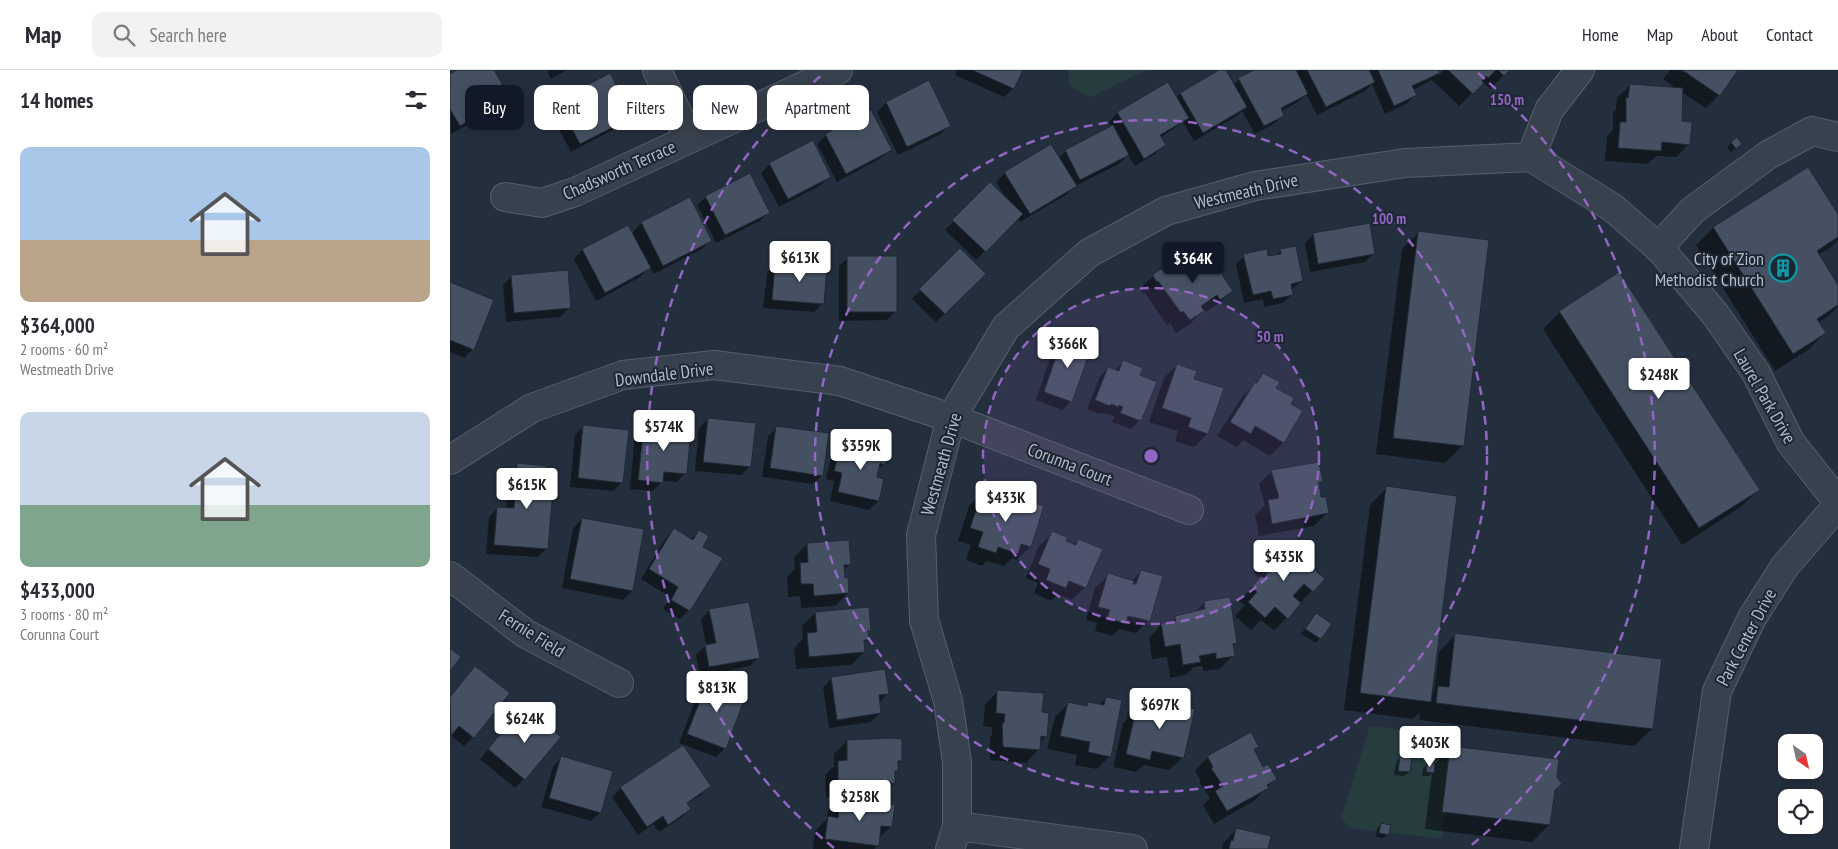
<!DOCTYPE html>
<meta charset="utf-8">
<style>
body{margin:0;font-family:"PT Sans Narrow",sans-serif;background:#f2f2f3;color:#2b2b33;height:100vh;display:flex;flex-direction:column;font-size:19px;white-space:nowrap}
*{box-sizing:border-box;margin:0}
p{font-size:16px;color:#7c7c81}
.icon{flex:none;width:28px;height:28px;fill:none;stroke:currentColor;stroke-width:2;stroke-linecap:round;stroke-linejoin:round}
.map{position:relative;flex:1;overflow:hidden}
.details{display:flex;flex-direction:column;background:#fff;width:450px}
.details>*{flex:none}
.banner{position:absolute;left:15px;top:15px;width:475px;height:45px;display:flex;gap:10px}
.needle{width:32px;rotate:146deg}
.fabs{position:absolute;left:1328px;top:664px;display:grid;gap:10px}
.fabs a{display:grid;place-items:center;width:45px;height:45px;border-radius:10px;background:#fff;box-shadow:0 2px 12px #0003;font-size:25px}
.price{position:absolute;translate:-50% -42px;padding:0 11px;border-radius:5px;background:#fff;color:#222;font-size:16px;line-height:32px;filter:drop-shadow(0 1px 2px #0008)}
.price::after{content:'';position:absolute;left:50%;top:30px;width:15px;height:11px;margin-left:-8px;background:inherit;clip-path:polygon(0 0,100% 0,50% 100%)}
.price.active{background:#111827;color:#fff}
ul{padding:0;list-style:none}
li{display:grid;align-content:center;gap:10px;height:265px;padding:0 20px}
li span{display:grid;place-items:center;height:155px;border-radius:10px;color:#555}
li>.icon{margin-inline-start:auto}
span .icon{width:90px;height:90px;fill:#fffc;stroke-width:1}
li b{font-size:21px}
h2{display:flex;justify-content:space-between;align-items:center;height:60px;padding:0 20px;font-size:21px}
.tag{padding:0 18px;border-radius:10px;background:#fff;box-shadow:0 2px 12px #0003;font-size:18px;line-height:45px}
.tag.active{background:#111827;color:#fff}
header{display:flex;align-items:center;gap:30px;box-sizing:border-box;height:70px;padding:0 25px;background:#fff;border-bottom:1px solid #e1e1e2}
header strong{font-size:24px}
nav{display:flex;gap:28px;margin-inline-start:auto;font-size:18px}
.search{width:350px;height:45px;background:#f2f2f3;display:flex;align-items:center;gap:12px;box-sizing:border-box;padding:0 18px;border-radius:10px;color:#7c7c81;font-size:19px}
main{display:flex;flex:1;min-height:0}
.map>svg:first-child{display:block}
.green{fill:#263c3f}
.shadow{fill:#0007}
.building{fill:#455162;stroke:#1f2835}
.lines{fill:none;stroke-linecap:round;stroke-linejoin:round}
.minor-casing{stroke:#565f6c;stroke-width:30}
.minor{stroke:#38414e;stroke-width:28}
.ring{fill:none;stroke:#9266c3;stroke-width:2.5;stroke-dasharray:9 6}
.labels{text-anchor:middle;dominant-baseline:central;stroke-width:4;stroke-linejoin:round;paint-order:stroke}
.street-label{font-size:18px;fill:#b4bcc9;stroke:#1d2633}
.poi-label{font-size:18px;fill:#b4bcc9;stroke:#1d2633;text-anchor:end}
.centre{fill:#9266c3;stroke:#1d2633;stroke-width:2.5}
.ring-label{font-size:15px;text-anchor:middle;font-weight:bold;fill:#9266c3;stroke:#1d2633;stroke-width:4;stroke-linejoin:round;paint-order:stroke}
</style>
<header>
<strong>Map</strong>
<div class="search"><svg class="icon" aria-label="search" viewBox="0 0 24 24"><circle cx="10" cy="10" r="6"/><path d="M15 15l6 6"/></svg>Search here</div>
<nav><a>Home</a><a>Map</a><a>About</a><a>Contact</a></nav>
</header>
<main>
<section class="details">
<h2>14 homes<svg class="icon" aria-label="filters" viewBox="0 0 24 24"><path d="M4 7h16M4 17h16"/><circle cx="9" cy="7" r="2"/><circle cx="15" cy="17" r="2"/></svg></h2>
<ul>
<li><span style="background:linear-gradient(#a9c7e8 60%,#b9a48a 0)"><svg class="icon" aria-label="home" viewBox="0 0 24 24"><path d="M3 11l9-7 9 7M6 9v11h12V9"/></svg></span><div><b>$364,000</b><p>2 rooms · 60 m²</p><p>Westmeath Drive</p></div></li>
<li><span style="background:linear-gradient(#c9d6e8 60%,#7fa58c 0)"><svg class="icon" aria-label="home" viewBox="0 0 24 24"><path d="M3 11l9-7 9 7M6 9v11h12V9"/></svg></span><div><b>$433,000</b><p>3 rooms · 80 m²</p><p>Corunna Court</p></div></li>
</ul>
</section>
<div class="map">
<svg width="1388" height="779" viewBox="0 0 1388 779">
<rect width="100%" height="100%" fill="#242f3e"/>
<path class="green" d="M618,0H697L641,27L619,16Z
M920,656L1006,666L992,769L900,758L891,748Z"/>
<path class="shadow" d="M9,0H43L58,27L50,36L1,64L0,5Z
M97,0H117L101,9Z
M507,0H572L563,19L554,27L505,5Z
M771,0H774L783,15L789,9L806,0H845V1L847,0H987L989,5L994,0H1059L1040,19L1033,12L1009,36L982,10L963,20L965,25L956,34L935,44L922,14L915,21L867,45L856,24L848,32L831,41L833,45L824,54L805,64L792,41L787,46L744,71L733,52L710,68L714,75L705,84L685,96L678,85L669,94L625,116L616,125L570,152L568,148L526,190L495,160L540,114L556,128L546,112L555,103L608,88L616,81L661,57L659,52L667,43L717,14L726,28L730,24Z
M1220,0H1286L1269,25L1256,38L1231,22L1230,52L1239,74L1226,87L1206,86L1197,94L1155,91L1157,66L1163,60V42L1166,39L1167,28L1180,15L1227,19L1213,9Z
M479,12L500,55L491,64L448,85L427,42L436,33Z
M108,32L181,46L172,55L121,82L99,41Z
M376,65L440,80L431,88L387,112L367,74Z
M1287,69L1291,74L1281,82L1277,77Z
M320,94L380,106L371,115L329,137L311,103Z
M1358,98L1388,146V170L1380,178L1368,185L1388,217V237L1378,246L1368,253L1375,263L1358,280L1325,301L1246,175L1263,158Z
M256,127L318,142L310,151L266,173L247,135Z
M240,128L261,170L252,179L204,204L200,197L190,207L146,231L124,189L132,180L177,157L181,164L191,153Z
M969,162L1038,171L1012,376L995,393L926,384L952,179Z
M864,164L924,183L915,192L860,202L855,173Z
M510,180L534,204L486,252L462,229Z
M831,180L852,211L841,220L842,224L833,233L814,237L813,229L794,233L786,194L795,185L817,187L825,186Z
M398,188L446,241L437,250L389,251V196Z
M325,194L373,233L364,242L313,238L317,203Z
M726,201L782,221L768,234L756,242L754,239L740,254L726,263L720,253L717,255L695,223L693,224L690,219L703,206Z
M1169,204L1308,420L1291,437L1232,475L1093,259L1110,242Z
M61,207L119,238L110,247L56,252L53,215Z
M0,214L23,279L14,288L0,282Z
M613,267L621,331L612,340L586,330L604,276Z
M673,292L689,306L690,350L681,359L662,352L665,346L651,343L650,344L637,339L650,307L658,298L664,301Z
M727,295L743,309L757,364L744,377L725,371L728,361L699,352L714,308Z
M814,304L840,334L851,341L833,373L820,386L793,370L787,377L767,366L792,327Z
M258,349L300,396L291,405L245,401L249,358Z
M194,355L235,403L227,412L212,411L203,421L180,419L185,364Z
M134,356L172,412L163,421L120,417L125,365Z
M327,358L372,405L363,414L312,407L318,366Z
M403,372L434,394L427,400L426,408L428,431L419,440L380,431L384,411L376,409L380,391L389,383L394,384Z
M68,395L97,478L88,487L36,484L39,447L48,438L56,439L59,404Z
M822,401L871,411L868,415L870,429L877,443L864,456L809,466L805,445L815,435L809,414Z
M937,418L981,624L984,621L989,582L1006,564L1202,659L1184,676L969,650L970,642L963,649L894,640L920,435Z
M532,423L566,434L570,429L592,437L580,477L566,490L562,488L554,496L537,491L532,496L516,490L521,475L508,471L519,436Z
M132,449L182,521L173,530L112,518L123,458Z
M224,460L240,470L249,461L252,477L239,540L230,549L213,539L220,527L191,509L215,469Z
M603,463L614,472L624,475L629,470L635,517L622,530L608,524L601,531L584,523L588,513L576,508L589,476Z
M357,474L400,494L393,501L398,523L385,536L351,538L350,526L338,527L337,507L345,499L344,487Z
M819,486L873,509L824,561L811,550L801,560L785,546L795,535L789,531L810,508L804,503Z
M691,501L699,550L686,563L669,559L662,566L645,561L647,553L636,550L645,518L659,505L681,512Z
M755,532L786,573L782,577L783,585L770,599L753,601V596L744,597L736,605L720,608L717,587L702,589L699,568L712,554L720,553L726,547L744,543Z
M260,540L309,587L300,596L250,606L246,585L256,575L251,549Z
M365,543L420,560L417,563V569L413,573L414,582L401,595L346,599L344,578L353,569L352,556Z
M862,549L880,554L866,573L851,564Z
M25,598L23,667L14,676L0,665V626Z
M382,608L437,624L429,633L430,643L421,652L379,658L373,617Z
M259,609L275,678L266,687L229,673L250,618Z
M548,621L591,644L596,666L590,673L589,679L576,693L540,690V667L542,665V657L533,656L535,634Z
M656,628L660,686L647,699L625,695L627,685L597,679L605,647L618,634L635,637L638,634L649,636Z
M692,629L708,638L723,642L728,637L733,687L719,700L694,695L686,702L663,697L673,653L677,650L678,642Z
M68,645L74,709L65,718L30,689Z
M397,671L451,691L447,695V700L444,704V713L431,726L428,725L376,727L375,705L384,696V684Z
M808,676L803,681L813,698L825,709L804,731L764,754L753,735L760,728L749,712L751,711L745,701L758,687Z
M1001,677L1104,721L1099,755L1082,772L975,759L982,703L979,706H972L973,699L977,695H984Z
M111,688L150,743L141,751L91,737L103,697Z
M950,688L959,702L954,706L944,705L946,692Z
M259,716L251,725L236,734L239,739L231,748L209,762L203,754L188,765L162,727L171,718Z
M391,728L440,757L428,769V775L424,779H363L365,761L376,750L378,741Z
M932,754L938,764L933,768L926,767L927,758Z
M786,760L817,779H772L773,773Z"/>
<path class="building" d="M7,0H44L60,27L10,56L0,39V4Z
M522,0H573L564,19Z
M769,0H776L797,37L753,63L730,23Z
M804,0H846L858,24L831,38L834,46L814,56L788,8Z
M857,0H919L925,12L876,37Z
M928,0H988L990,3L962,16L967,25L944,36Z
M998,0H1046L1038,8L1036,6L1032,11L1034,13L1023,24Z
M1048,0H1060L1054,6Z
M1232,0H1288L1270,26Z
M160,3L183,47L130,74L107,31Z
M479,10L501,56L457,77L436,32Z
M718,12L739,48L710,65L716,75L694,89L667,42Z
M1180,14L1233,18L1232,51L1242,52L1240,75L1212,72L1211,81L1168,78L1170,52H1176V27L1178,28Z
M421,40L442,80L396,104L375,64Z
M663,55L679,85L630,110L615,80Z
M1287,67L1292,74L1286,79L1281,72Z
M363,70L381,107L338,129L319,93Z
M601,74L627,116L580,144L554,102Z
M1358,97L1388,144V167L1367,181L1388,215V235L1367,249L1376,263L1343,284L1263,157Z
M300,103L320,143L275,165L255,126Z
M540,112L573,144L536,182L502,150Z
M240,127L262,171L213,196L191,152Z
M920,153L925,184L868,194L863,163Z
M178,155L201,198L155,223L132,179Z
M968,161L1039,170L1014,376L943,368Z
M846,176L853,211L841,214L843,225L823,229L821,221L803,225L793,184L817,179L818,186L831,184L830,179Z
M510,178L536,204L495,244L469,219Z
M755,180L783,221L770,230L767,225L751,236L754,241L740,250L733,241L731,243L708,211L707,212L702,205L722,192L727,199Z
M397,186H447V242H397Z
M325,193L377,197L374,234L322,230Z
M118,200L121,238L64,243L61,205Z
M1169,202L1310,420L1249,458L1109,241Z
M0,212L44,230L24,280L0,270Z
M613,266L642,276L622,332L594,322Z
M673,290L693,298L690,305L707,312L691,351L670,343L673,337L669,335L668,337L661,334L660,336L645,330L658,297L669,301Z
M727,294L747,301L744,309L774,318L758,364L738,357L741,348L712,338Z
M813,303L830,312L826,318L844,328L841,334L853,341L834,373L805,356L801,364L780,352L805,312L807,313Z
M258,348L306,353L301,397L253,392Z
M194,354L241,358L237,404L214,402L213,413L188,410Z
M133,355L179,360L173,413L128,408Z
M326,356L379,363L373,406L320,398Z
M403,371L438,379L435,395L430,393L427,407L434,409L429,431L388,422L392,403L384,401L389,381L399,384Z
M869,392L873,412H869L871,427H876L879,443L822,454L818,430L829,428L821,400Z
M67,393L97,396L96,406L104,407L98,479L44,475L47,437L64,438Z
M936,416L1007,426L981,632L910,623Z
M532,422L545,426L546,424L568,433L569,428L594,436L581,477L571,474L568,484L548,477L546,483L528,477L533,462L520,458Z
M132,448L194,459L183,521L120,509Z
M224,458L243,470L249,460L259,466L253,477L273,488L240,541L221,530L228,517L199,499Z
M602,461L617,467L616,471L626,475L628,469L653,479L636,518L619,511L616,518L596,510L600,499L588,494Z
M399,470L401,495H394L395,508L398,507L399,523L364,526L363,514H351L350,493L358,492L357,473Z
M832,471L875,509L863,522L854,514L843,526L851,533L838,549L825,537L815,548L798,532L807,522L802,517L811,506L814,508L823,495L816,489Z
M691,500L713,506L700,551L678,546L676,554L657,548L660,540L648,537L658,503L684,511L683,514H686Z
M780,527L787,573L783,574L785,586L766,589V583L749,586L751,592L733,595L730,574L715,577L711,553L726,551L725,546L755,539L754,531Z
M299,532L310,588L259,597L255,575L266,573L259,539Z
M419,537L421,561H418L419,570H414L415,582L359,587L357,563L367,562L365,542Z
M866,543L882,554L871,569L855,559Z
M1005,563L1212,589L1203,659L986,633L988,616L999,617Z
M0,578L11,587L0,601Z
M25,596L60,623L24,668L9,656L1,666L0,627Z
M435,599L439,624L429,625L431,643L387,650L381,607Z
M259,607L297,622L276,679L237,664Z
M547,620L594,623L592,642L599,643L597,667L591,666L590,680L553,677L552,653H554L555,644L546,643Z
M656,627L672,630L661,687L638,682L640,672L610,666L618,632L637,636L638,632L654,635Z
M691,628L711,632L709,638L727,642L728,635L745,639L734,688L702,681L700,690L676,684L686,639H689Z
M79,640L111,667L75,710L38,679L68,643L73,648Z
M801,662L809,677L804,679L813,697L818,694L827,709L817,715L819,718L777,741L765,721L773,716L761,698L763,697L757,686Z
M441,668L452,669V691H448V701H445V713L441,714V712L388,714V691L397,690V670Z
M233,675L261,716L237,733L241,739L218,755L213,746L197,757L170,717Z
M1000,676L1109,689L1107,707L1112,714L1105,720L1100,755L992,742Z
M111,686L163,701L151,743L99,728Z
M950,687L962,688L960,702L948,701Z
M977,693L985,694L984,703L976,702Z
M390,727L445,735L442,757L431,756L429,776L375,769L378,746L388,748Z
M931,753L941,755L939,765L929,763Z
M786,758L821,766L818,779H779L781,770L783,771Z"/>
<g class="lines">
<g class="minor-casing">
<path id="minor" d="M207,0L239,68
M1081,87L1163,138L1211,180L1265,244L1306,303L1341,373L1388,432
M1081,87L1099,40L1130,0
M55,127L92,133L125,122L388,0
M1208,178L1243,140L1318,85L1362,61L1388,67
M0,390L82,338L173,305L264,295L390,311L501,348L739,440
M0,506L76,564L169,613
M507,756L683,779
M500,779L507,756V692L498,631L474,550L471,465L501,348L556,257L639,183L716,141L805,116L955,93L1081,87
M1244,779L1267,621L1302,548L1335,496L1388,435"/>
</g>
<use href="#minor" class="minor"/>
</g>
<circle cx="701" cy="386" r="168" fill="#9266c3" fill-opacity=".12"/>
<g class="ring">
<circle cx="701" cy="386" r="168"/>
<circle cx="701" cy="386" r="336"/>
<path d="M384 778A504 504 0 0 1 374 3M1028 3A504 504 0 0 1 1018 778"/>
</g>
<defs>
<g id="building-ring" transform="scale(1.4375)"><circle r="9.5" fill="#1d2633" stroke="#0f9aa8" stroke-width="1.5"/><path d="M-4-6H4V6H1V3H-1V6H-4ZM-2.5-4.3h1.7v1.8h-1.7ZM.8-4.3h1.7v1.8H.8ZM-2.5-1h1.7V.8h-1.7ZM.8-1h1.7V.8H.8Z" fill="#0f9aa8"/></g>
</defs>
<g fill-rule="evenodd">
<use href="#building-ring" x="1333" y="198"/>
</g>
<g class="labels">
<g class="street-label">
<text transform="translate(169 100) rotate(-24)">Chadsworth Terrace</text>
<text transform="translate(796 121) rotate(-13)">Westmeath Drive</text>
<text transform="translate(214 304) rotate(-7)">Downdale Drive</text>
<text transform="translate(1315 326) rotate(60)">Laurel Park Drive</text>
<text transform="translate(491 394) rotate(-74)">Westmeath Drive</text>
<text transform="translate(620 394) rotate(21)">Corunna Court</text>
<text transform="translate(82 563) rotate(32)">Fernie Field</text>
<text transform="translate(1296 567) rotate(-62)">Park Center Drive</text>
</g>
<g class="poi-label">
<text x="1314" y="188">City of Zion<tspan x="1314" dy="21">Methodist Church</tspan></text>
</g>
</g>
<circle cx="701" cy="386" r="8" class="centre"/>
<g class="ring-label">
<text x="1057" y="35">150 m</text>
<text x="939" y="154">100 m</text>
<text x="820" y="272">50 m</text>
</g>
</svg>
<div class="fabs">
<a><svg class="needle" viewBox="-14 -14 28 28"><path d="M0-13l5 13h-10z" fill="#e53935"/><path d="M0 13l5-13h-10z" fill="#7c7c81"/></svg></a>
<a><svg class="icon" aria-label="locate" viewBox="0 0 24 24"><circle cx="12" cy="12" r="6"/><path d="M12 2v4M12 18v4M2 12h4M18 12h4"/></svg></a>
</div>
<b class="price" style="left:350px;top:213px">$613K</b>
<b class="price active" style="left:743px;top:214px">$364K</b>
<b class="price" style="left:618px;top:299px">$366K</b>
<b class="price" style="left:1209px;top:330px">$248K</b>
<b class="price" style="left:214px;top:382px">$574K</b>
<b class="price" style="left:411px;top:401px">$359K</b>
<b class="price" style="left:77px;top:440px">$615K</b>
<b class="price" style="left:556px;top:453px">$433K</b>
<b class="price" style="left:834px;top:512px">$435K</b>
<b class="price" style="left:267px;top:643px">$813K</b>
<b class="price" style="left:710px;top:660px">$697K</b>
<b class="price" style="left:75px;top:674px">$624K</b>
<b class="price" style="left:980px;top:698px">$403K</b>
<b class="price" style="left:410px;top:752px">$258K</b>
<div class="banner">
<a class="tag active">Buy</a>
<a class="tag">Rent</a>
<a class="tag">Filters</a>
<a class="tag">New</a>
<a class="tag">Apartment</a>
</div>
</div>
</main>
